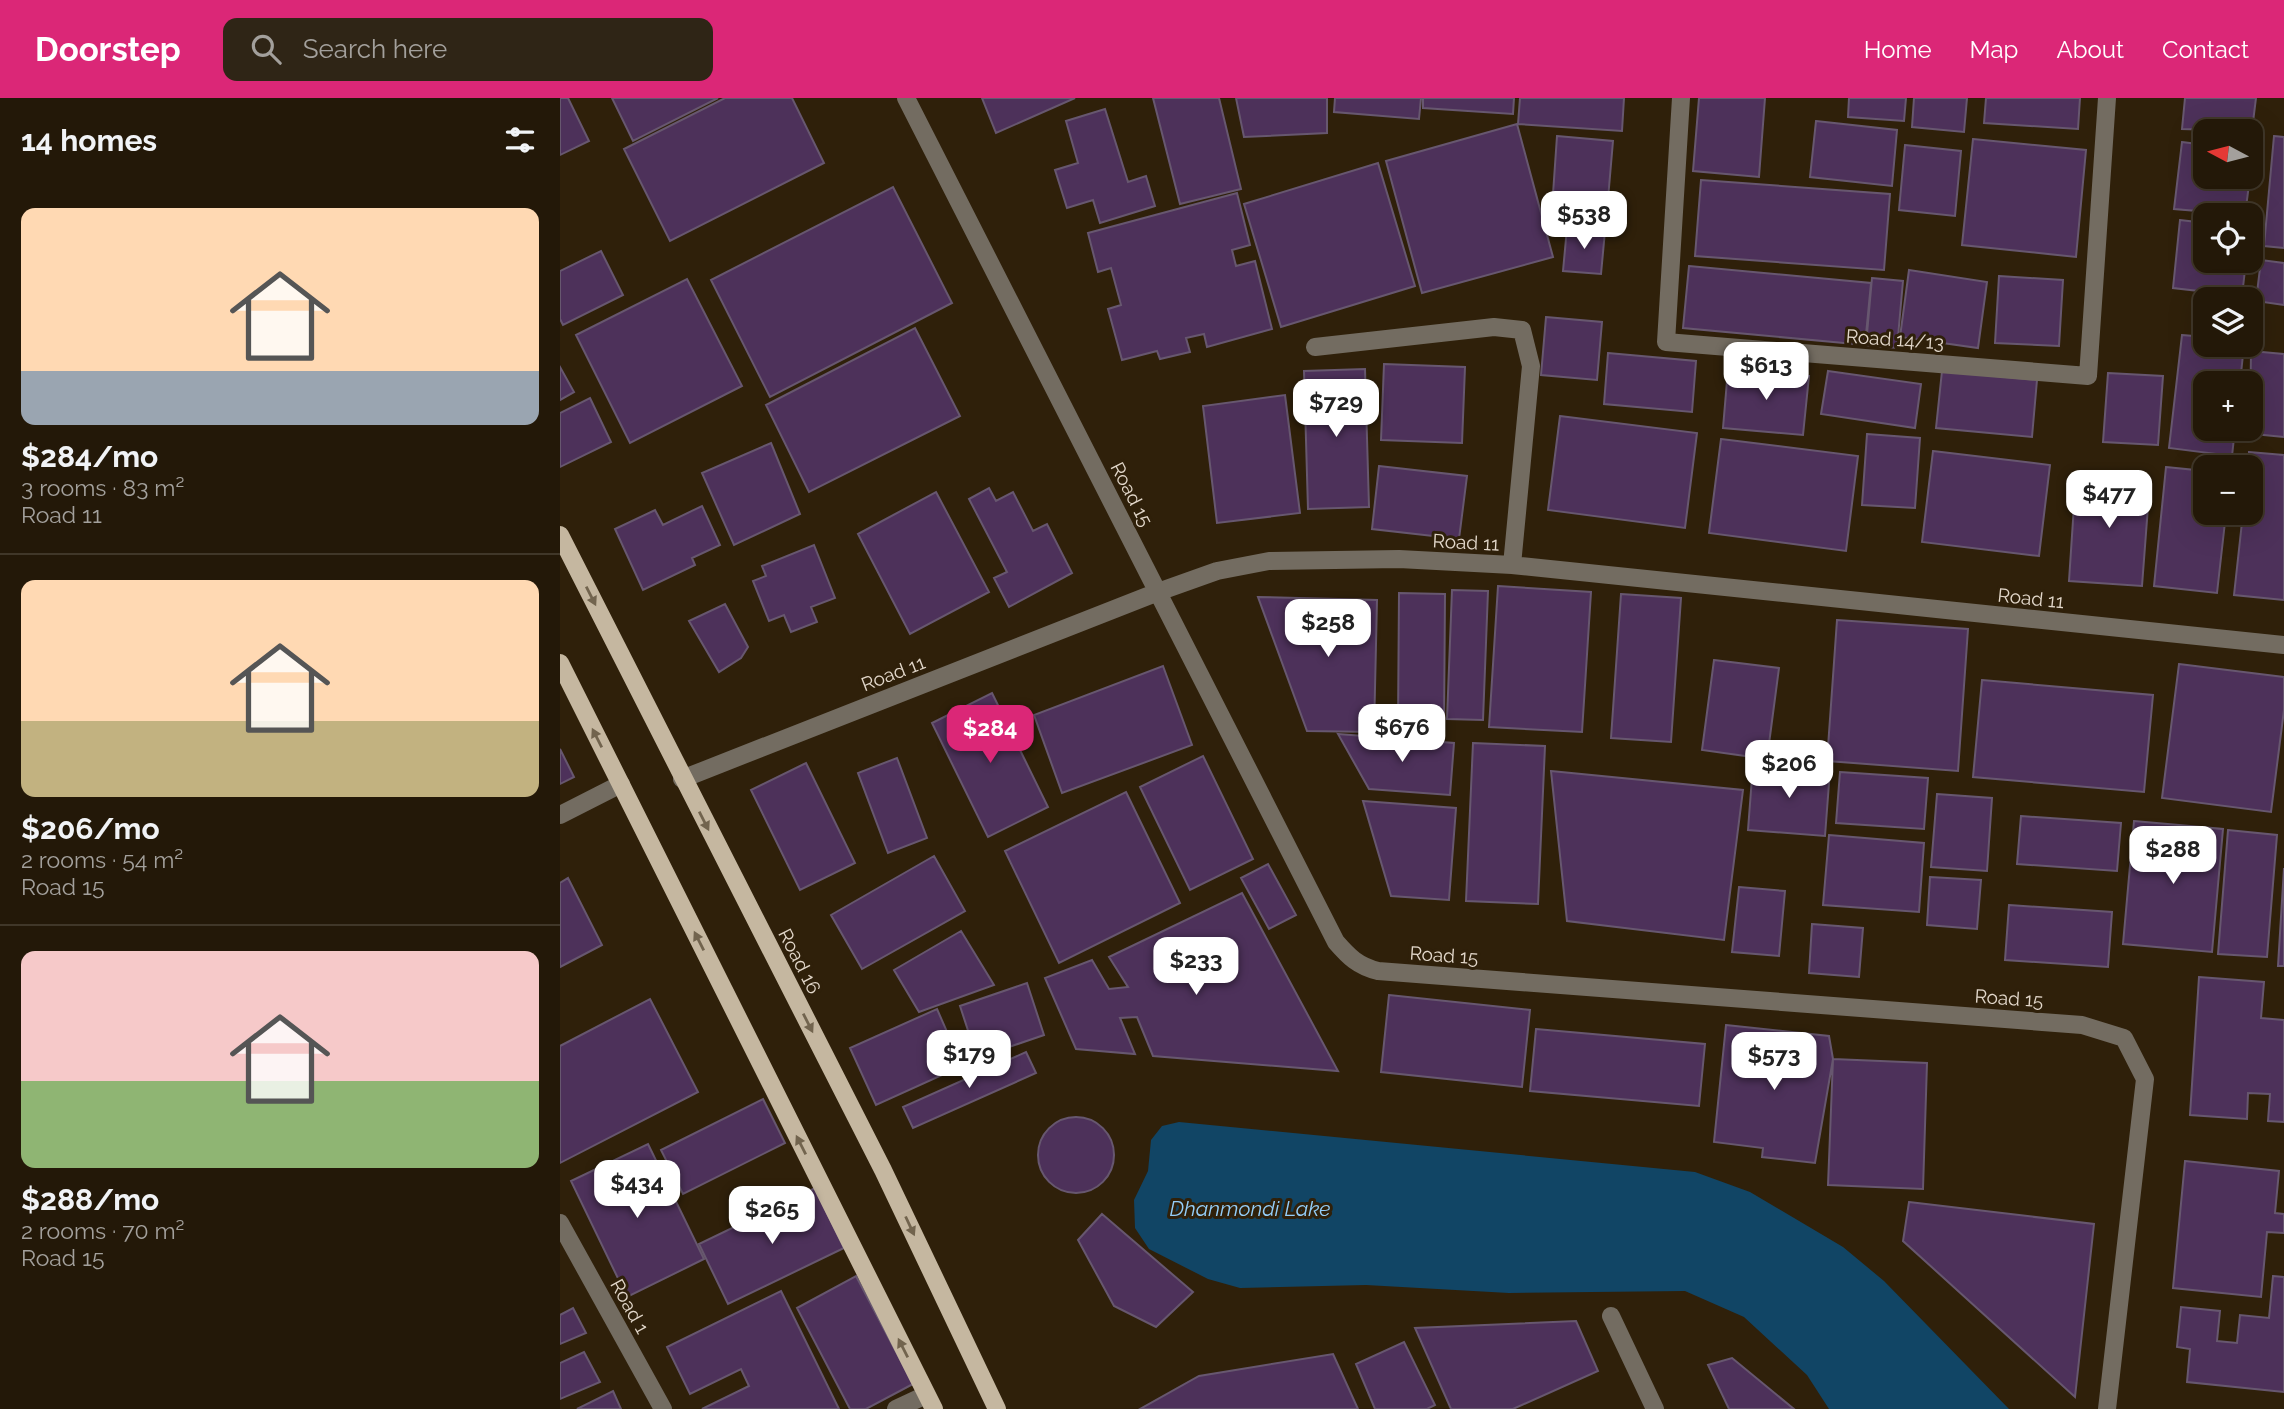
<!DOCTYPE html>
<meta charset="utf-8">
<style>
body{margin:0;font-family:Raleway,sans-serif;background:#2f2516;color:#f1f3f6;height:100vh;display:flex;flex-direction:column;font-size:26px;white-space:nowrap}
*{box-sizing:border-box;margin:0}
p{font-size:23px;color:#a3a09c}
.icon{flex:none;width:38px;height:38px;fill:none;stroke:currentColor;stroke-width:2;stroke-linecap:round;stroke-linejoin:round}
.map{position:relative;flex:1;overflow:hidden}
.sheet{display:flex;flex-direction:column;background:#231808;width:560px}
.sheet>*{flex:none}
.needle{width:46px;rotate:277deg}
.buttons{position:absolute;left:1633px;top:21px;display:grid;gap:14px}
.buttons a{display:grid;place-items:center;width:70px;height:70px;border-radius:14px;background:#231808;box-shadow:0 7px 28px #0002,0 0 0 2px #403729;font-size:35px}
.price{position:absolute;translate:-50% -60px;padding:0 16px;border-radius:14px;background:#fff;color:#222;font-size:23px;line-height:46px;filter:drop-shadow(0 2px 4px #0008)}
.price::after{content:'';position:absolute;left:50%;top:42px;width:21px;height:16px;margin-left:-10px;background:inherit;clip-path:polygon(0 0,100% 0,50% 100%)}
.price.current{background:#db2777;color:#fff}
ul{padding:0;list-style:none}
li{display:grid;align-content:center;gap:14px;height:371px;padding:0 21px}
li+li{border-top:2px solid #403729}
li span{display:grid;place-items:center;height:217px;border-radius:14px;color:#555}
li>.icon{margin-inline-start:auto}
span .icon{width:126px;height:126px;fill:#fffc;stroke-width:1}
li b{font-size:30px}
h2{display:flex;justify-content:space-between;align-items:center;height:84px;padding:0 21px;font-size:30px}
header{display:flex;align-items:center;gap:42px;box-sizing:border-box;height:98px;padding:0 35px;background:#db2777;color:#fff}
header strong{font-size:33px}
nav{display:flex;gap:38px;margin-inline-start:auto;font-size:24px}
.search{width:490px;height:63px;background:#2f2516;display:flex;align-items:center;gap:18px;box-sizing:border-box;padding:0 24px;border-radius:14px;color:#a3a09c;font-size:26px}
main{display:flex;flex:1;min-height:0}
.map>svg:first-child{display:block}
.water{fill:#114565}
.building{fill:#4d315a;stroke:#67576f;stroke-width:2}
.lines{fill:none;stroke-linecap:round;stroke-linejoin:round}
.minor{stroke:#736c61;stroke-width:18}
.major{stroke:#c5b7a0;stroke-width:18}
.oneway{fill:#72644e}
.labels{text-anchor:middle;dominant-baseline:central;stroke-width:6;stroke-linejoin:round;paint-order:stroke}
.street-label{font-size:19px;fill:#e3d8cb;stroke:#2f200a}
.water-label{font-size:21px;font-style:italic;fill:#94cef9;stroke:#2f200a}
</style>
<header>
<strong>Doorstep</strong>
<div class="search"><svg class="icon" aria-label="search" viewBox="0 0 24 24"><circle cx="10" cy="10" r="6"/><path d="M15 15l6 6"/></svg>Search here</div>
<nav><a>Home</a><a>Map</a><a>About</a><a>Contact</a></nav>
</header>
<main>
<section class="sheet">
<h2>14 homes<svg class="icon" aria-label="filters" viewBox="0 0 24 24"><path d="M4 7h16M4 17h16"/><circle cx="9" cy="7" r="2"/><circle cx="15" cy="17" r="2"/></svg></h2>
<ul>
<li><span style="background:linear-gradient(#ffd9b3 75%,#9aa5b1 0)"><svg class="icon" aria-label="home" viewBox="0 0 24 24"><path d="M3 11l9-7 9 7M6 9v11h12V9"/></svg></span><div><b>$284/mo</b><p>3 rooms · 83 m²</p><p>Road 11</p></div></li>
<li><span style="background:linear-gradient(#ffd9b3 65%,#c2b280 0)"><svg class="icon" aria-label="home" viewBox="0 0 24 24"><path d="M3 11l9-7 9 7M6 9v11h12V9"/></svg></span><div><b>$206/mo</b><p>2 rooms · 54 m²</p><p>Road 15</p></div></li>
<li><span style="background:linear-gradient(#f6c9c9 60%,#8fb573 0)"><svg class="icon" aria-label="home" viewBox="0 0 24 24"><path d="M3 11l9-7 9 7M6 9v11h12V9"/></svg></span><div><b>$288/mo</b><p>2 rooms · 70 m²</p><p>Road 15</p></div></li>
</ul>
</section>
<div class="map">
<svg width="1724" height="1311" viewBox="0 0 1724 1311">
<rect width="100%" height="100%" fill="#2f200a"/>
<path class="water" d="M619,1024L1135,1074L1190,1094L1283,1149L1324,1183L1449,1311H1269L1247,1277L1184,1219L1125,1193L949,1195L806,1187L680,1190L648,1181L589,1151L575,1130L574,1102L588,1073L591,1042L602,1028Z"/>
<path class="building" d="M0,0H8L29,43L0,57Z
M52,0H158L73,43Z
M165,0H232L264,65L110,143L64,51Z
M422,0H515L436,35Z
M593,0H659L681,91L620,106Z
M676,0H767V35L684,39Z
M775,0H861L859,21L774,14Z
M863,0H954L953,16L863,10Z
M960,0H1064L1062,33L958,26Z
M1139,0H1205L1199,79L1133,73Z
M1289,0H1346L1344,23L1288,19Z
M1354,0H1407L1404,34L1352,29Z
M1426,0H1520L1518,31L1424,25Z
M1625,0H1696L1691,40L1690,33L1622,31Z
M545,11L568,84L586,78L595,108L540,125L533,102L507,110L495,72L518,65L506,23Z
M1256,23L1337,32L1332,88L1250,79Z
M957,26L993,159L862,195L826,63Z
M997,38L1053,43L1048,101L993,96Z
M1714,38L1724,39V150L1704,148Z
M1413,41L1526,52L1516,159L1402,147Z
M1622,44L1645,47V79H1690L1685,117L1614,111Z
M1345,47L1401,53L1395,118L1339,112Z
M818,65L855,188L721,229L684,106Z
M1141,82L1330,96L1324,172L1135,158Z
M333,89L392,205L210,299L151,182Z
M677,95L690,147L672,152L676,168L695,163L712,231L647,249L644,236L626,240L630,254L600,261L597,253L562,262L548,211L561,207L551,170L538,174L528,135Z
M1620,122L1645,125V163H1686L1682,198L1613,190Z
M1007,130L1045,133L1041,176L1003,173Z
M41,153L63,197L3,227L0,221V173Z
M1701,162L1724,165V207L1696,203Z
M1129,168L1311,185L1305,247L1123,230Z
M1349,172L1427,184L1418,250L1340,239Z
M1439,178L1503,182L1499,248L1435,245Z
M1312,180L1343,183L1337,250L1306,247Z
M127,181L182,288L70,345L16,237Z
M986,219L1042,224L1037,282L981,277Z
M355,230L400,318L249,394L206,307Z
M1622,237L1645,239V247H1684L1680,285H1645V331H1675L1672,358L1609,350Z
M1691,253L1724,256V339L1684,335L1685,331H1690Z
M1048,255L1136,263L1132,314L1044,306Z
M824,266L905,269L902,345L821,342Z
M0,269L14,294L0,302Z
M805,271L809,409L748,411L744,273Z
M1168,271L1249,278L1243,337L1163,330Z
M1268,273L1361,286L1355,330L1261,316Z
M1382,273L1477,282L1472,339L1376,330Z
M1548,275L1603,278L1598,347L1543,344Z
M725,297L740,415L657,425L643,308Z
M30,300L51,344L0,369V315Z
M1000,318L1137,335L1125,430L988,412Z
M1307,336L1360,340L1355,410L1302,407Z
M1161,341L1298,358L1286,453L1149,435Z
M211,345L240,416L174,447L142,375Z
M1373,353L1490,367L1479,458L1362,444Z
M1689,354L1724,357V502L1674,497L1683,415H1690Z
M819,368L907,378L899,441L812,431Z
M1606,369L1645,373V415H1666L1657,495L1594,488Z
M1516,377L1590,382L1582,488L1509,483Z
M429,390L436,403L453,394L473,433L487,426L512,475L449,509L434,480L447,474L409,401Z
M376,394L429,494L350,536L298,436Z
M142,408L160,447L132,460L135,467L83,492L55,431L95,412L103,427Z
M254,447L275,500L251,509L257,524L231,534L224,517L209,523L193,483L206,478L202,468Z
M938,488L1031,494L1022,634L929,629Z
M892,492L928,493L923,622L887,621Z
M839,495L885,496L884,627L838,626Z
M1061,496L1121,500L1111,644L1051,640Z
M698,499L817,502L814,634L747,633Z
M165,506L188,549L181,560L159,574L129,523Z
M1277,522L1408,531L1398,673L1267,663Z
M1154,562L1219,570L1207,661L1142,652Z
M1619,566L1724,579V612L1711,714L1602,700Z
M603,568L632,647L502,695L474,617Z
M1422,582L1593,597L1584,694L1413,679Z
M432,595L488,709L428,739L372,625Z
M778,636L894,645L890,697L809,691Z
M913,645L985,648L978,806L906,803Z
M0,651L14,679L0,686Z
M643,658L693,761L630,792L580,689Z
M337,660L367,740L328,755L298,675Z
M246,665L295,765L240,792L191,692Z
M1193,666L1270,672L1265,738L1188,732Z
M991,673L1183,692L1164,842L1007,823Z
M1280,674L1368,680L1364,731L1276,725Z
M566,694L620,805L499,865L445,753Z
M1377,696L1432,700L1427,773L1371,769Z
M803,703L896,710L889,802L831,798Z
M1461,718L1561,725L1557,773L1457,766Z
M1574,723L1663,731L1652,854L1563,846Z
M1668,732L1717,737L1707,859L1658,856Z
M1269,737L1364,745L1359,814L1263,807Z
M374,758L405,813L302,871L271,817Z
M708,766L736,817L709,831L681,780Z
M1724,770V868H1718Z
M1370,779L1421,782L1417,831L1367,827Z
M8,780L42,847L0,869V785Z
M1179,789L1225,793L1219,858L1172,854Z
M682,795L778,973L593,958L577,919L560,920L575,956L516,951L485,880L532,862L549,891L568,889L549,859Z
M1449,807L1552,814L1548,869L1445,862Z
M1252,826L1303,830L1299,879L1249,875Z
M401,833L434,887L359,914L334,872Z
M1639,879L1704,884L1701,920L1724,922V1024L1708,1023L1710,996L1688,995L1687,1021L1630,1017Z
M467,885L484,937L417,960L400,908Z
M829,897L970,912L962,989L821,974Z
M90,901L138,994L0,1065V948Z
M377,911L402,968L316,1007L290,950Z
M1166,927L1269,938L1273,961L1255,1065L1202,1059L1203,1050L1154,1044Z
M976,931L1145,946L1139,1008L970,993Z
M466,954L476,975L353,1030L343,1009Z
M1273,961L1367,965L1363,1091L1268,1087Z
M203,1001L225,1045L123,1096L101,1052Z
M478 1057a38 38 0 1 1 76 0a38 38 0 1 1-76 0Z
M88,1046L144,1161L67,1199L11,1083Z
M1625,1063L1719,1073L1715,1115L1724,1116V1135L1707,1134L1701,1199L1613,1190Z
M255,1090L284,1150L168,1206L139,1146Z
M1349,1104L1534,1126L1515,1299L1343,1143Z
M542,1116L633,1194L596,1229L554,1208L518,1142Z
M296,1178L353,1286L306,1311H290L237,1210Z
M1713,1178L1724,1179V1294L1627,1284L1630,1251L1617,1249L1621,1209L1660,1213L1657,1243L1677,1245L1680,1217L1709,1220Z
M221,1193L279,1311H142L189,1288L181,1271L130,1296L107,1249Z
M13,1210L26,1235L0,1246V1217Z
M1016,1223L1038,1273L953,1311H891L855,1230Z
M844,1244L875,1307L867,1311H815L796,1266Z
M24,1254L40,1284L0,1301V1265Z
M773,1256L798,1311H580L639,1278Z
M1172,1260L1234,1311H1169L1148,1267Z
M53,1293L61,1311H17Z"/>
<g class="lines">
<path class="minor" d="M346,0L776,844C789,859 798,868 818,873L1522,927L1564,940L1585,981L1547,1311
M1121,0L1106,244L1528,278L1547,0
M755,249L934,229L962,232L971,268L952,467
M122,681L598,494L657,473L709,463L839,461L952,467L1724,547
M0,717L61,686
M0,1125L103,1311
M1051,1218L1095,1311
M336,1311L366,1297"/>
<path class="major" d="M0,437L323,1072L437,1311
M0,565L374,1311"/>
</g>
<defs><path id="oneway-solid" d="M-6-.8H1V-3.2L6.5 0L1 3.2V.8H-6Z" transform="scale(1.75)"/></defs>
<g class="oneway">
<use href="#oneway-solid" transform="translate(31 498) rotate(63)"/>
<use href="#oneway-solid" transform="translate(37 640) rotate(-117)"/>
<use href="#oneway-solid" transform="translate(144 723) rotate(63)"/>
<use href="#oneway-solid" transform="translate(139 843) rotate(-117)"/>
<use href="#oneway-solid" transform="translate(248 925) rotate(63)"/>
<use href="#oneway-solid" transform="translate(241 1047) rotate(-117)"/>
<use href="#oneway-solid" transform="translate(350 1128) rotate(65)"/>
<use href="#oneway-solid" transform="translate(343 1250) rotate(-117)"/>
</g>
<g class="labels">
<g class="street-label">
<text transform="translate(1335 241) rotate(4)">Road 14/13</text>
<text transform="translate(572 396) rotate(63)">Road 15</text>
<text transform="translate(906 444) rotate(3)">Road 11</text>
<text transform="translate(1471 500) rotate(6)">Road 11</text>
<text transform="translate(333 575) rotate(-21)">Road 11</text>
<text transform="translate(884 857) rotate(4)">Road 15</text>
<text transform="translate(240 863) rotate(63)">Road 16</text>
<text transform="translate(1449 900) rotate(4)">Road 15</text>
<text transform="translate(70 1208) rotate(61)">Road 1</text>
</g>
<g class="water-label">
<text x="690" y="1110">Dhanmondi Lake</text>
</g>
</g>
</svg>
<div class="buttons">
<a><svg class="needle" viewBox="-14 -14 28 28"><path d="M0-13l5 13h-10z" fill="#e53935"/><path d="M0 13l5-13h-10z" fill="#a3a09c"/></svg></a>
<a><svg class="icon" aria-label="locate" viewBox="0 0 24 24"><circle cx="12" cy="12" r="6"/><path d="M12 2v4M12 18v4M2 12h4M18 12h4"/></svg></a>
<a><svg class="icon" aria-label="layers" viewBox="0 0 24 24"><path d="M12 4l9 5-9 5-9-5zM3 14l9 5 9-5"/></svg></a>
<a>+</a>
<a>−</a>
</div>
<b class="price" style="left:1024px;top:153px">$538</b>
<b class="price" style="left:1206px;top:304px">$613</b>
<b class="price" style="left:776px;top:341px">$729</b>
<b class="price" style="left:1549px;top:432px">$477</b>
<b class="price" style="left:768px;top:561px">$258</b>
<b class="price" style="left:842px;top:666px">$676</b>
<b class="price current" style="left:430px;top:667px">$284</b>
<b class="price" style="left:1229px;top:702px">$206</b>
<b class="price" style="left:1613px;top:788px">$288</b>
<b class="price" style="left:636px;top:899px">$233</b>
<b class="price" style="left:409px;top:992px">$179</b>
<b class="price" style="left:1214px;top:994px">$573</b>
<b class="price" style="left:77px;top:1122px">$434</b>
<b class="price" style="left:212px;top:1148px">$265</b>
</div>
</main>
